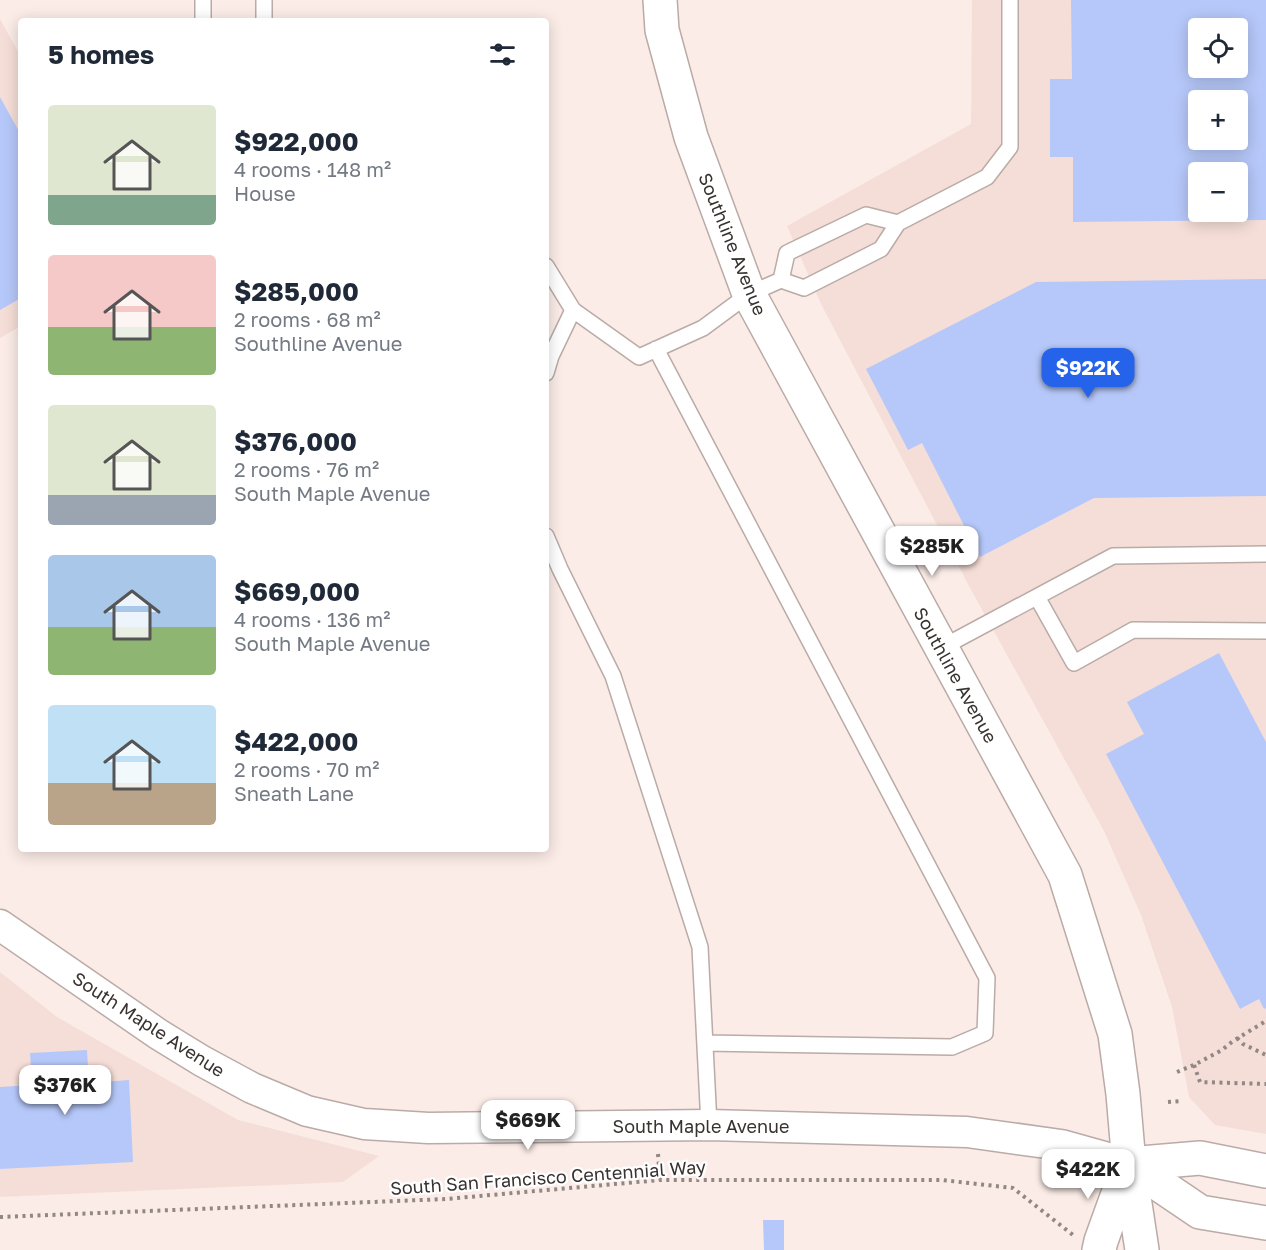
<!DOCTYPE html>
<meta charset="utf-8">
<style>
body{margin:0;font-family:"Golos Text",sans-serif;background:#f6f6f7;color:#1f2937;height:100vh;display:flex;flex-direction:column;font-size:22px;white-space:nowrap}
*{box-sizing:border-box;margin:0}
p{font-size:20px;color:#747a83}
.icon{flex:none;width:33px;height:33px;fill:none;stroke:currentColor;stroke-width:2;stroke-linecap:round;stroke-linejoin:round}
.map{position:relative;flex:1;overflow:hidden}
.side{position:absolute;left:18px;top:18px;width:531px;height:834px;display:flex;flex-direction:column;background:#fff;border-radius:6px;box-shadow:0 3px 15px #0003}
.side>*{flex:none}
.fabs{position:absolute;left:1188px;top:18px;display:grid;gap:12px}
.fabs a{display:grid;place-items:center;width:60px;height:60px;border-radius:6px;background:#fff;box-shadow:0 3px 15px #0003;font-size:30px}
.price{position:absolute;translate:-50% -51px;padding:0 14px;border-radius:12px;background:#fff;color:#222;font-size:20px;line-height:39px;filter:drop-shadow(0 2px 3px #0008)}
.price::after{content:'';position:absolute;left:50%;top:36px;width:18px;height:14px;margin-left:-9px;background:inherit;clip-path:polygon(0 0,100% 0,50% 100%)}
.price.selected{background:#2563eb;color:#fff}
ul{padding:0;list-style:none}
li{display:flex;align-items:center;gap:18px;height:150px;padding:0 30px}
li span{display:grid;place-items:center;flex:none;width:168px;height:120px;border-radius:6px;color:#555}
li>.icon{margin-inline-start:auto}
span .icon{width:72px;height:72px;fill:#fffc;stroke-width:1}
li b{font-size:26px}
h2{display:flex;justify-content:space-between;align-items:center;height:72px;padding:0 30px;font-size:26px}
.map>svg:first-child{display:block}
.built{fill:#f5ded7;fill-rule:evenodd}
.building{fill:#b6c8f9;fill-rule:evenodd}
.lines{fill:none;stroke-linecap:round;stroke-linejoin:round}
.service-casing{stroke:#baaba7;stroke-width:18}
.minor-casing{stroke:#baaba7;stroke-width:33}
.tertiary-casing{stroke:#baaba7;stroke-width:36}
.path{stroke:#918784;stroke-width:4;stroke-dasharray:3 4.5;stroke-linecap:butt}
.service{stroke:#fff;stroke-width:15}
.minor{stroke:#fff;stroke-width:30}
.tertiary{stroke:#fff;stroke-width:33}
.labels{text-anchor:middle;dominant-baseline:central;stroke-width:4.5;stroke-linejoin:round;paint-order:stroke}
.street-label{font-size:18px;fill:#383231;stroke:#fff}
</style>
<div class="map">
<svg width="1266" height="1250" viewBox="0 0 1266 1250">
<rect width="100%" height="100%" fill="#fbece7"/>
<path class="built" d="M972,0H1266V1134L1215,1125L1189,1097L1172,1007L1141,915L1104,831L969,586L821,304L787,226L971,124ZM1198,28H1238V68H1198ZM1198,100H1238V140H1198ZM1198,172H1238V212H1198Z
M0,19L21,57V326L0,338Z
M0,972L57,1017L238,1120L379,1156L343,1182L0,1197Z"/>
<path class="building" d="M1071,0H1266V220L1073,222V157H1050V79H1072ZM1198,28H1238V68H1198ZM1198,100H1238V140H1198ZM1198,172H1238V212H1198Z
M0,97L21,135V298L0,310Z
M1266,279V496L1094,498L980,557L922,443L908,450L866,369L1036,282Z
M1219,653L1266,742V1008L1264,1009L1259,999L1240,1009L1106,754L1144,734L1127,702Z
M87,1050L89,1083L129,1080L133,1162L0,1169V1087L32,1085L30,1053Z
M763,1220H784V1250H764Z"/>
<g class="lines">
<g class="service-casing">
<path id="service" d="M264,0V21
M203,21V0
M898,223L987,177L1010,147V0
M546,266L573,310L639,357L703,328L749,294L781,280L804,288L881,249L898,223L866,215L787,253L781,280
M656,349L987,978L985,1033L952,1047L705,1043
M546,373L551,356L573,310
M546,536L560,569L613,676L700,947L709,1125
M1037,597L1074,663L1133,630L1266,631
M941,648L1113,556L1266,554"/>
</g>
<g class="minor-casing">
<path id="minor" d="M0,925L158,1034L202,1061L252,1088L307,1111L364,1124L428,1128L709,1125L967,1132L1061,1145L1129,1164"/>
</g>
<g class="tertiary-casing">
<path id="tertiary" d="M660,0L662,30L691,137L749,294L1065,875L1115,1034L1123,1094L1129,1164L1142,1250
M1129,1164L1200,1212L1266,1223
M1129,1164L1200,1158L1266,1171
M1099,1250L1101,1241L1128,1166"/>
</g>
<path class="path" d="M1237,1038L1243,1044L1266,1055
M1194,1065L1200,1082L1266,1084
M1177,1072L1196,1064L1222,1050L1233,1041L1266,1021
M1168,1102L1182,1101
M658,1154L660,1180
M0,1217L446,1199L660,1180H942L1013,1188L1073,1235"/>
<use href="#service" class="service"/>
<use href="#minor" class="minor"/>
<use href="#tertiary" class="tertiary"/>
</g>
<g class="labels">
<g class="street-label">
<text transform="translate(733 244) rotate(68)">Southline Avenue</text>
<text transform="translate(956 675) rotate(61)">Southline Avenue</text>
<text transform="translate(149 1024) rotate(33)">South Maple Avenue</text>
<text x="701" y="1126">South Maple Avenue</text>
<text transform="translate(548 1177) rotate(-4)">South San Francisco Centennial Way</text>
</g>
</g>
</svg>
<div class="fabs">
<a><svg class="icon" aria-label="locate" viewBox="0 0 24 24"><circle cx="12" cy="12" r="6"/><path d="M12 2v4M12 18v4M2 12h4M18 12h4"/></svg></a>
<a>+</a>
<a>−</a>
</div>
<b class="price selected" style="left:1088px;top:399px">$922K</b>
<b class="price" style="left:932px;top:577px">$285K</b>
<b class="price" style="left:65px;top:1116px">$376K</b>
<b class="price" style="left:528px;top:1151px">$669K</b>
<b class="price" style="left:1088px;top:1200px">$422K</b>
<section class="side">
<h2>5 homes<svg class="icon" aria-label="filters" viewBox="0 0 24 24"><path d="M4 7h16M4 17h16"/><circle cx="9" cy="7" r="2"/><circle cx="15" cy="17" r="2"/></svg></h2>
<ul>
<li><span style="background:linear-gradient(#dfe7d0 75%,#7fa58c 0)"><svg class="icon" aria-label="home" viewBox="0 0 24 24"><path d="M3 11l9-7 9 7M6 9v11h12V9"/></svg></span><div><b>$922,000</b><p>4 rooms · 148 m²</p><p>House</p></div></li>
<li><span style="background:linear-gradient(#f6c9c9 60%,#8fb573 0)"><svg class="icon" aria-label="home" viewBox="0 0 24 24"><path d="M3 11l9-7 9 7M6 9v11h12V9"/></svg></span><div><b>$285,000</b><p>2 rooms · 68 m²</p><p>Southline Avenue</p></div></li>
<li><span style="background:linear-gradient(#dfe7d0 75%,#9aa5b1 0)"><svg class="icon" aria-label="home" viewBox="0 0 24 24"><path d="M3 11l9-7 9 7M6 9v11h12V9"/></svg></span><div><b>$376,000</b><p>2 rooms · 76 m²</p><p>South Maple Avenue</p></div></li>
<li><span style="background:linear-gradient(#a9c7e8 60%,#8fb573 0)"><svg class="icon" aria-label="home" viewBox="0 0 24 24"><path d="M3 11l9-7 9 7M6 9v11h12V9"/></svg></span><div><b>$669,000</b><p>4 rooms · 136 m²</p><p>South Maple Avenue</p></div></li>
<li><span style="background:linear-gradient(#bfe0f5 65%,#b9a48a 0)"><svg class="icon" aria-label="home" viewBox="0 0 24 24"><path d="M3 11l9-7 9 7M6 9v11h12V9"/></svg></span><div><b>$422,000</b><p>2 rooms · 70 m²</p><p>Sneath Lane</p></div></li>
</ul>
</section>
</div>
